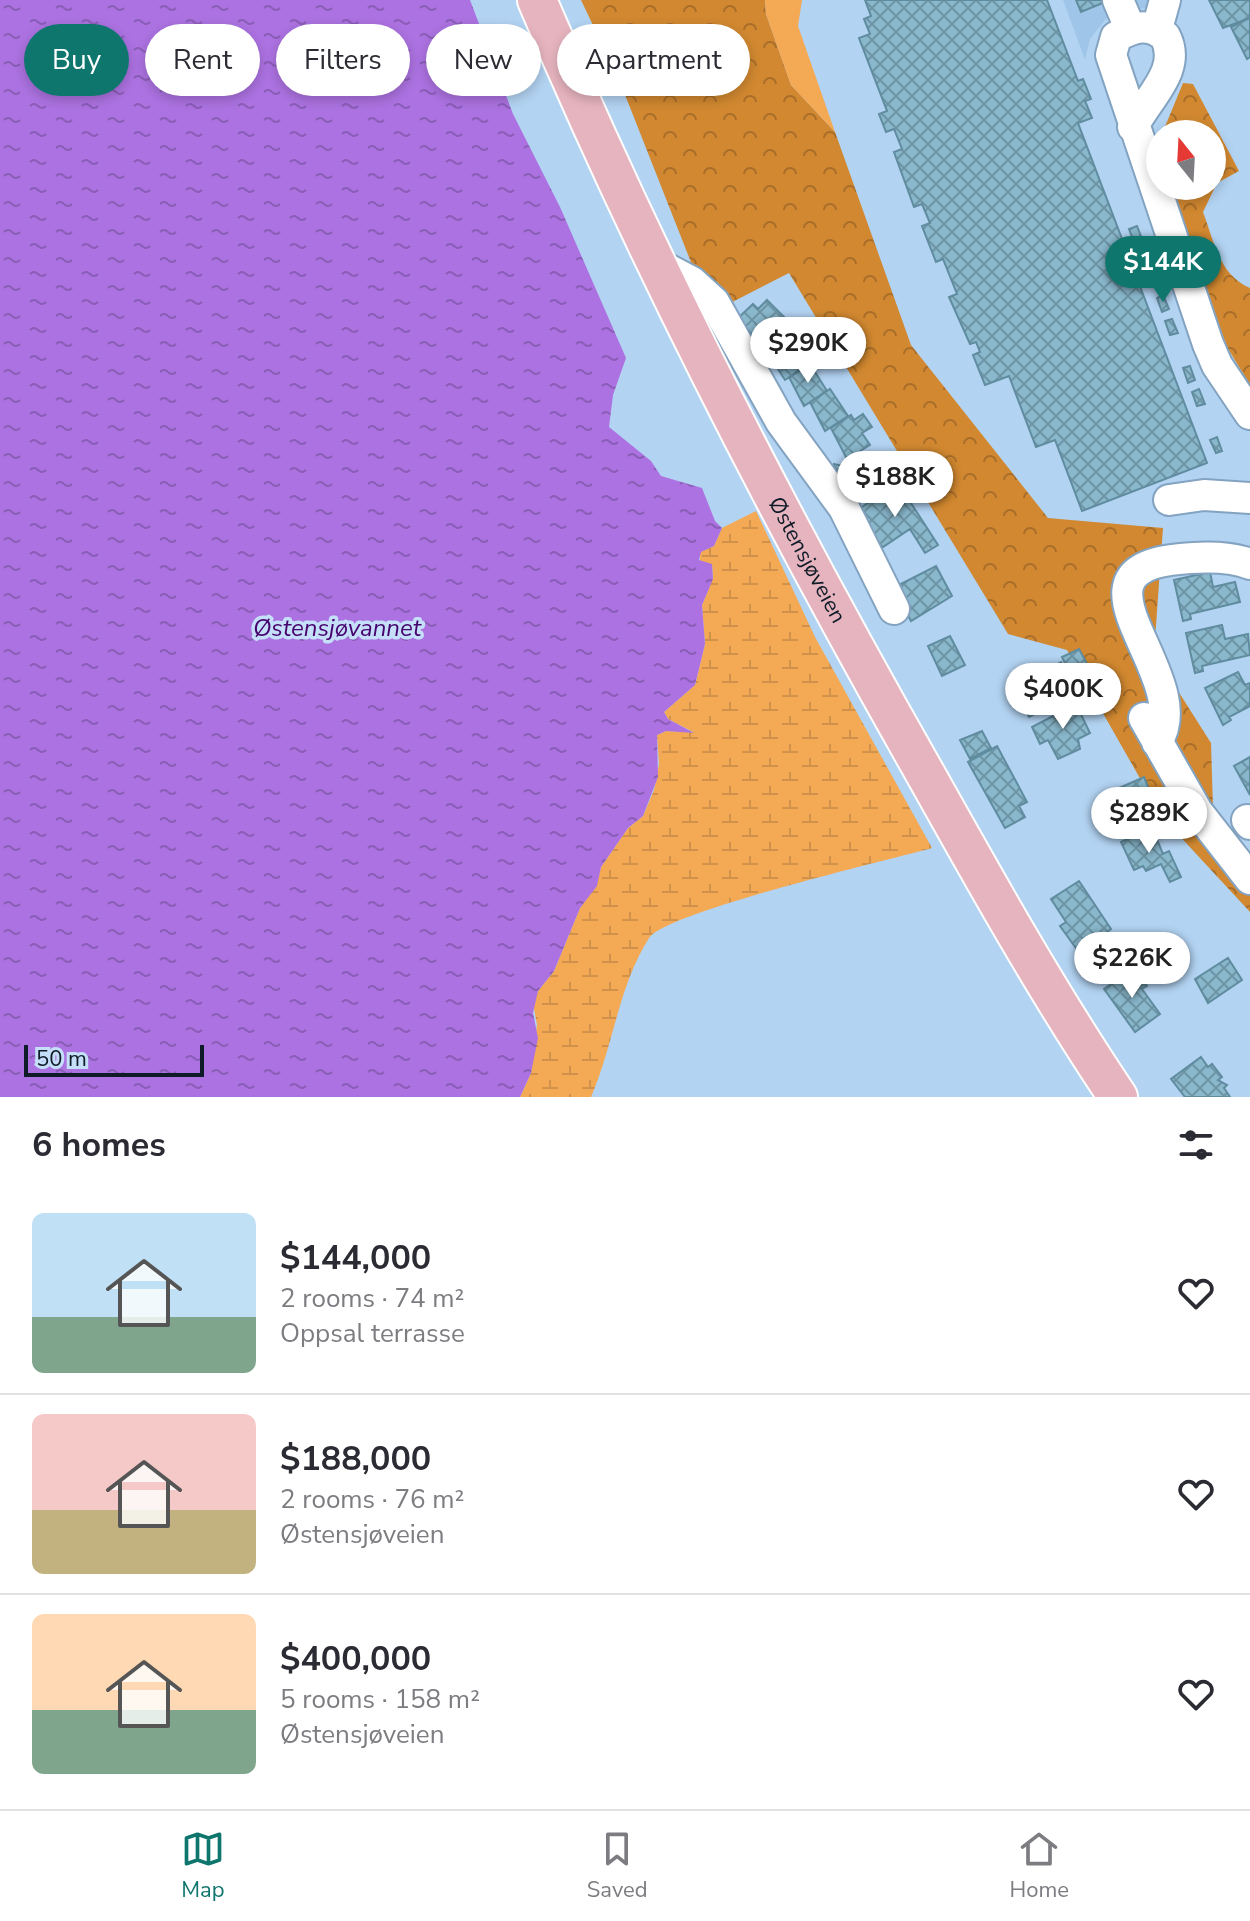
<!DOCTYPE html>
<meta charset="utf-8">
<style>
body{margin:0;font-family:"Nunito Sans",sans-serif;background:#f7f7f7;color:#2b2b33;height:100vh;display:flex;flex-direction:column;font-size:30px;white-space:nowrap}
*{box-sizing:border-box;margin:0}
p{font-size:26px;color:#7c7c81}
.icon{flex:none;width:44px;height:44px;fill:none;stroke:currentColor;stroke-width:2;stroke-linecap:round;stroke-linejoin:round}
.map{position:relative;height:1097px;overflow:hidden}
.side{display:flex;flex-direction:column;background:#fff;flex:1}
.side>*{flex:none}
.top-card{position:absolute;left:24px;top:24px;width:800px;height:72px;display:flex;gap:16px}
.needle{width:52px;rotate:342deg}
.fabs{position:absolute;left:1146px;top:120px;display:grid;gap:16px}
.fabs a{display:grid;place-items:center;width:80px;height:80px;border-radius:50%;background:#fff;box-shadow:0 4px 12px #0003;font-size:40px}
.scale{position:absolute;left:24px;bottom:20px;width:180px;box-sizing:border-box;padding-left:8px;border:4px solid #0f1b27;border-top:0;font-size:22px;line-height:28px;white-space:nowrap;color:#0f1b27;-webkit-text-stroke:6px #c5dff9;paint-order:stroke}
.price{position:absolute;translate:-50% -68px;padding:0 18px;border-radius:28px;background:#fff;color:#222;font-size:26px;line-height:52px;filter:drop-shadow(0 2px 4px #0008)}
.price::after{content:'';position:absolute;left:50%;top:48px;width:24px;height:18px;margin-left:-12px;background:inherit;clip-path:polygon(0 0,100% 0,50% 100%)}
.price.selected{background:#0f766e;color:#fff}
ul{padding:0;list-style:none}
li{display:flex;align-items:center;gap:24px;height:200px;padding:0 32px}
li+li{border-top:2px solid #e1e1e2}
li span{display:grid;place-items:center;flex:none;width:224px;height:160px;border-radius:12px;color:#555}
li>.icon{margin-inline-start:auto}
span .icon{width:96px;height:96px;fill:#fffc;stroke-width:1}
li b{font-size:34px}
h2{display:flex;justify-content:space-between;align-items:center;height:96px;padding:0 32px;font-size:34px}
.tag{padding:0 28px;border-radius:36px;background:#fff;box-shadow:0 4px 12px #0003;font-size:28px;line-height:72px}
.tag.selected{background:#0f766e;color:#fff}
.tab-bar{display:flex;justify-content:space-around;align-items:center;height:112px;border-top:2px solid #e1e1e2;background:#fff;font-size:22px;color:#7c7c81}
.tab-bar a{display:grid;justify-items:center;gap:4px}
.tab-bar .selected{color:#0f766e}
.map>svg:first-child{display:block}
.built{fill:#9fc6e9}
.forest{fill:url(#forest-crowns)}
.wetland{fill:url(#wetland-marsh)}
.garden{fill:#f4a955}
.water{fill:url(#water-ripples)}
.building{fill:url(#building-cross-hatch);stroke:#608c9f;stroke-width:2}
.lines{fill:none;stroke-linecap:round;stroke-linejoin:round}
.minor-casing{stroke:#83a3c1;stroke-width:34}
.major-casing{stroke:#fff;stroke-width:42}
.minor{stroke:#fff;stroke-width:30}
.major{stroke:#e6b4bf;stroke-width:38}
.labels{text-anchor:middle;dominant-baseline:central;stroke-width:7;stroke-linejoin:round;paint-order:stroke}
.street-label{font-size:22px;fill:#0f1b27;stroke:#c5dff9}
.water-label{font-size:24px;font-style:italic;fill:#46036e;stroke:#c5dff9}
</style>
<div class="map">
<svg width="1250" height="1097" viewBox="0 0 1250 1097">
<defs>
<pattern id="forest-crowns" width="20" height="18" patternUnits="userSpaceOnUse" patternTransform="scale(2)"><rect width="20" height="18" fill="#d18830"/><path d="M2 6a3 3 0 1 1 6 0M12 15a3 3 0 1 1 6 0" fill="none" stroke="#a86e29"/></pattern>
<pattern id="wetland-marsh" width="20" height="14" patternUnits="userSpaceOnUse" patternTransform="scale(2)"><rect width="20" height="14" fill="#f4a955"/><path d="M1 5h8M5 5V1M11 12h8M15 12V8" fill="none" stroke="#d0914a"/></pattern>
<pattern id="water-ripples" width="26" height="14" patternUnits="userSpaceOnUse" patternTransform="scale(2)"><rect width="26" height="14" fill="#ac72e1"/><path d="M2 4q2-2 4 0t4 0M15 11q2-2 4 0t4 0" fill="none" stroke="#8a5db6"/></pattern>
<pattern id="building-cross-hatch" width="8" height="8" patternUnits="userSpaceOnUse" patternTransform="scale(2)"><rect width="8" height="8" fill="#89b7cb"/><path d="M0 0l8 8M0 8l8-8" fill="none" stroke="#6e94a5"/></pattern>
</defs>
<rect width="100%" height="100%" fill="#b2d3f2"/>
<path class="built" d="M1063,0H1158L1155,7L1128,10L1106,19L1090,39L1085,60Z"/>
<path class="forest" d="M581,0H765L766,14L791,85L835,132L911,345L1048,518L1163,528L1154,653L1211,743L1213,808L1250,871V912L1162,817L1067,650L1008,634L789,273L711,313L620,82Z
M1183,83L1193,84L1239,171L1217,183L1203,212C1214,241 1219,275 1250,288V385L1227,347L1170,186H1212V134H1162Z"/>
<path class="wetland" d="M756,511L815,637L932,848C889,860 666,912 649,938C618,987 614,1044 591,1097H520L531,1073L537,1025L533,1003L538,991L554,971L580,908L596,886L601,867L628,828L643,816L654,790L659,764L657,735L666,731L693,732L668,719L664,712L695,685L705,644L702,605L713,578L712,565L700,563V552L714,546L722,528Z"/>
<path class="garden" d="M765,0H802L798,26L835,132L791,85L766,14Z"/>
<path class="water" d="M0,0H470L513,114L560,207L626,358L613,395L609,427L651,461L661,476L702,488L715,521L722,528L714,546L701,552L699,560L712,564L713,579L702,605L705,644L695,685L664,712L668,719L694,733L666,731L657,735L658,777L643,816L628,828L601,867L597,886L580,908L554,971L538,991L533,1013L538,1038L531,1073L520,1097H0Z"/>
<path class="building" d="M865,0H1047L1078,81L1083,79L1091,99L1085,101L1092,118L1078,123L1207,463L1082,511L1055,440L1036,447L1009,376L985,385L973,355L980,352L976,342L970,344L949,297L957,294L943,259L936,262L922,226L930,223L922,204L914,207L894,152L902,149L894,129L886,132L879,114L887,111L859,38L870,34L864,19L871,16Z
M1076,0H1102L1103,3L1081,12Z
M1209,0H1250V18L1223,28Z
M1250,18V57L1247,59L1231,27Z
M1137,226L1142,239L1134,242L1129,229Z
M1145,248L1151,262L1144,265L1138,251Z
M1163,295L1169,309L1162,312L1157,298Z
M767,300L786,319L776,328L784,341L767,352L738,318L753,304L758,309Z
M1172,319L1178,333L1170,335L1165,321Z
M796,334L817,360L785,380L767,352Z
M810,364L827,391L804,406L789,377Z
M1190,366L1195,380L1188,383L1183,368Z
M830,389L848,416L825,431L810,402Z
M1199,389L1205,404L1197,406L1192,392Z
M863,414L872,427L862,433L870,445L847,459L831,428L851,415L854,420Z
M1217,437L1222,451L1216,453L1210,440Z
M834,464L896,478L898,483L885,492L831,478Z
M898,483L938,545L925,553L910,529L880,549L856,511Z
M936,566L952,596L911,621L893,588Z
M1210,572L1213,587L1235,582L1240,602L1190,614L1191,619L1183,621L1174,580Z
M1222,625L1225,639L1248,634L1250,655L1202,666L1203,671L1195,673L1186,633Z
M950,636L965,665L942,676L928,646Z
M1079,649L1092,673L1074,682L1062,657Z
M1061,662L1077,693L1066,698L1069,703L1054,711L1051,706L1029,717L1014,687Z
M1238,672L1245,685L1250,683V706L1229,717L1231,720L1223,725L1205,688Z
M1076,704L1090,733L1078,739L1080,749L1058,759L1048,740L1040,744L1032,727Z
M982,731L991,748L970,759L960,740Z
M997,746L1027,802L1019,806L1025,817L1005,828L968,762Z
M1250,757V795L1234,766Z
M1144,777L1151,794L1140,799L1143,805L1129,811L1119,788Z
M1175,796L1189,811L1180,820L1166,805Z
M1146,830L1150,838L1155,835L1163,854L1169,851L1181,877L1170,882L1161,864L1146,871L1143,866L1134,870L1121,842Z
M1079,881L1111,929L1100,937L1108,952L1088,965L1060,926L1066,922L1051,899Z
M1228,958L1242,980L1208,1003L1195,979Z
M1134,968L1147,986L1142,989L1160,1014L1135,1032L1104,989Z
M1201,1057L1208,1067L1212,1064L1222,1077L1218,1080L1227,1085L1224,1088L1230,1097H1185L1171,1079Z"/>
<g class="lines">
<g class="minor-casing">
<path id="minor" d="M1118,0L1130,28
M1157,29L1165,0
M1133,127C1147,98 1183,70 1165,36C1148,22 1133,27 1116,37L1111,55L1208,344L1217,365L1250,414
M656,263L692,282L714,302L781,422L844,508L894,609
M1169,500L1204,495L1250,498
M1144,718L1197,811L1250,879
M1157,742C1198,678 1061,575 1171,560C1195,557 1227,555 1250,564
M1247,820L1250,824"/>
</g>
<g class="major-casing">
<g id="major">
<path id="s1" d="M537,0C650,267 783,524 926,775C987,884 1048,993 1118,1097"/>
</g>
</g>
<use href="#minor" class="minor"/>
<use href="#major" class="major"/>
</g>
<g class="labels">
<g class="street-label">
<text stroke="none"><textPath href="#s1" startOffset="622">Østensjøveien</textPath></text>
</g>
<g class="water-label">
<text x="337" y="628">Østensjøvannet</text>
</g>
</g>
</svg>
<div class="fabs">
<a><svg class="needle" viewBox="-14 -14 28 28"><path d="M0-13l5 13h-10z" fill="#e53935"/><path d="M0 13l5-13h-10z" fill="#7c7c81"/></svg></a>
</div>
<div class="scale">50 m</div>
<b class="price selected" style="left:1163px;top:304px">$144K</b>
<b class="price" style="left:808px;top:385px">$290K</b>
<b class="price" style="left:895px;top:519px">$188K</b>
<b class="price" style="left:1063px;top:731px">$400K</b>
<b class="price" style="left:1149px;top:855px">$289K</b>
<b class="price" style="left:1132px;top:1000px">$226K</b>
<div class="top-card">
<a class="tag selected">Buy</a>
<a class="tag">Rent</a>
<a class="tag">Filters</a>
<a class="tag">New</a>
<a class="tag">Apartment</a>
</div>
</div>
<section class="side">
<h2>6 homes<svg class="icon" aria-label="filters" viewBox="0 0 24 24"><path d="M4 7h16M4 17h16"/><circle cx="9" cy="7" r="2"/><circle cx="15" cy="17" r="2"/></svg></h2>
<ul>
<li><span style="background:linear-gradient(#bfe0f5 65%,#7fa58c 0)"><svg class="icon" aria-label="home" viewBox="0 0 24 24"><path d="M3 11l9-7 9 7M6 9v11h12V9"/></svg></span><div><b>$144,000</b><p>2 rooms · 74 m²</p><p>Oppsal terrasse</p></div><svg class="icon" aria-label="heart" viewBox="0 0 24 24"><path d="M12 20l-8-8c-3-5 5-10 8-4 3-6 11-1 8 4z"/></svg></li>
<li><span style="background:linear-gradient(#f6c9c9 60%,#c2b280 0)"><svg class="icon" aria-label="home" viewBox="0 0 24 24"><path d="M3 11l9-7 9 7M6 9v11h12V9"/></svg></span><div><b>$188,000</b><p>2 rooms · 76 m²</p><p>Østensjøveien</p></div><svg class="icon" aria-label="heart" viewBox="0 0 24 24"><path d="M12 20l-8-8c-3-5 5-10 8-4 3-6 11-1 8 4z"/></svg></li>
<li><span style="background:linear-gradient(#ffd9b3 60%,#7fa58c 0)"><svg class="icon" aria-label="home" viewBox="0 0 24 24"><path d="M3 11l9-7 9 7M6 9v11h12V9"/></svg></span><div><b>$400,000</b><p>5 rooms · 158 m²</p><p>Østensjøveien</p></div><svg class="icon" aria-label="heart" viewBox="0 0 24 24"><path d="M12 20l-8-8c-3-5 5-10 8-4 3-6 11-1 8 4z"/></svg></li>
</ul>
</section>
<nav class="tab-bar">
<a class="selected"><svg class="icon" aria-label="map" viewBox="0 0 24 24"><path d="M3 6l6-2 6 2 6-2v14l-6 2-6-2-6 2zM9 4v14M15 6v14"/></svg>Map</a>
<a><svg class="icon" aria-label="saved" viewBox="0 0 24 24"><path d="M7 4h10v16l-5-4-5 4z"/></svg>Saved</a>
<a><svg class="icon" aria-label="home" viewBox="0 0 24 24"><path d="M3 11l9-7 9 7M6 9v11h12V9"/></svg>Home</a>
</nav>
